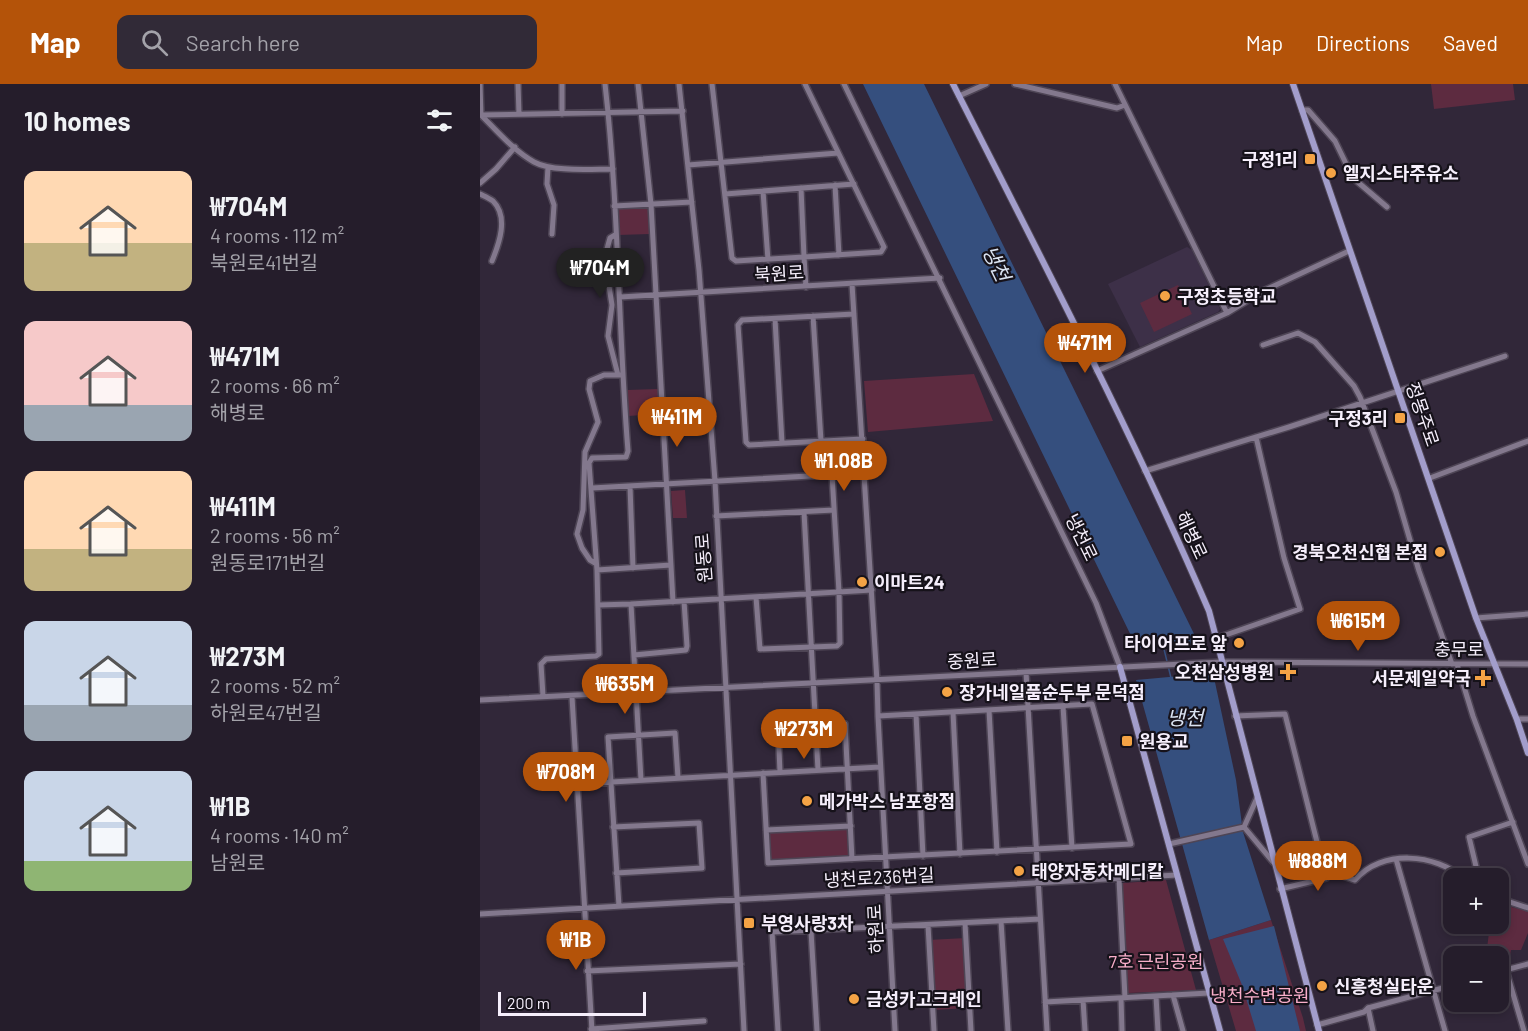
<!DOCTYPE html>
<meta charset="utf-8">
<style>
body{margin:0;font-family:Barlow,"Noto Sans KR",sans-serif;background:#312a37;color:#f1f3f6;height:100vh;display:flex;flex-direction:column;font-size:22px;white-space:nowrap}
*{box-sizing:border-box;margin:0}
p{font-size:20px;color:#a3a2a9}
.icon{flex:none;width:33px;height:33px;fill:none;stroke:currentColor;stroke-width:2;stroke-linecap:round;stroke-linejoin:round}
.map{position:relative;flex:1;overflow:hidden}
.sheet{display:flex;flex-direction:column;background:#251d2b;width:480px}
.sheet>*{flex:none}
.buttons{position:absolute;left:963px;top:784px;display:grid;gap:12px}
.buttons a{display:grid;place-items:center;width:66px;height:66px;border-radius:12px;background:#251d2b;box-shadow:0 3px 9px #0003,0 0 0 2px #423b47;font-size:30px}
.scale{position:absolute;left:18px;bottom:15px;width:148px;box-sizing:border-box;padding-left:6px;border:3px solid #f6effc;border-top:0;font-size:16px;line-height:21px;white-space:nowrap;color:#f6effc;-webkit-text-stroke:4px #16121a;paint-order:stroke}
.price{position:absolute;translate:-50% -51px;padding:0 14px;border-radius:21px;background:#b45309;color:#fff;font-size:20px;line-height:39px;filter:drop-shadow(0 2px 3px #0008)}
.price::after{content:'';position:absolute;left:50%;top:36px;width:18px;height:14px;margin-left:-9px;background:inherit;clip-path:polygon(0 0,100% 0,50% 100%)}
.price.active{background:#222;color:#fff}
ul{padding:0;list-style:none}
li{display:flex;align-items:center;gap:18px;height:150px;padding:0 24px}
li span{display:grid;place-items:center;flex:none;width:168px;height:120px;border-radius:12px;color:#555}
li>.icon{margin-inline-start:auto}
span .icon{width:72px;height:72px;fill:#fffc;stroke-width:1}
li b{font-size:26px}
h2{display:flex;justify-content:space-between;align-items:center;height:72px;padding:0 24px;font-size:26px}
header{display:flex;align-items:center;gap:36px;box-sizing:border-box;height:84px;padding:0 30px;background:#b45309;color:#fff}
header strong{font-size:28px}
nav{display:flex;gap:33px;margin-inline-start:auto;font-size:21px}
.search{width:420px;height:54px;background:#312a37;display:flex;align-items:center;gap:15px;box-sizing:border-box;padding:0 21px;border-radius:12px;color:#a3a2a9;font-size:22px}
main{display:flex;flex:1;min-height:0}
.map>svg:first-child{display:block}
.built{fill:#3d3048}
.green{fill:#5d2b40}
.water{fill:#354f7e}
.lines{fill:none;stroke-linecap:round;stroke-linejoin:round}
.stream{stroke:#354f7e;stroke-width:1.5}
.minor-casing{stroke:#4e4555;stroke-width:8}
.major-casing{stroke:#4e4555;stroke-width:8}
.minor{stroke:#83788d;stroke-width:5}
.major{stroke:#a29dcb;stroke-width:6}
.poi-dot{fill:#f4a345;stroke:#16121a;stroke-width:2}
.labels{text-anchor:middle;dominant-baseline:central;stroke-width:4.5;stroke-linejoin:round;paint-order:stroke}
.poi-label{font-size:18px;font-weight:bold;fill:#f6effc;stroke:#16121a;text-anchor:start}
.street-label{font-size:18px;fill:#f6effc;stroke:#16121a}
.park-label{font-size:18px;fill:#f8aec9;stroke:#16121a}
.water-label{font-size:20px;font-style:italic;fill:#dae3f2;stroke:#16121a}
</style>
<header>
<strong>Map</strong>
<div class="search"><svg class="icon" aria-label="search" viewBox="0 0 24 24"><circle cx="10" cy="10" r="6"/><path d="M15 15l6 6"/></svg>Search here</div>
<nav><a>Map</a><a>Directions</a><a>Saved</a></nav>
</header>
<main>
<section class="sheet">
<h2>10 homes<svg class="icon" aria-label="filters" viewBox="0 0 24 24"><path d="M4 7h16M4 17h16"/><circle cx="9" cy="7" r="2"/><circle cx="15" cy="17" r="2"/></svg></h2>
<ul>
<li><span style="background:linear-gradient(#ffd9b3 60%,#c2b280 0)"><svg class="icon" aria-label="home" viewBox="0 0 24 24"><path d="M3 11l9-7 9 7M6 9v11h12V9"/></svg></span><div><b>₩704M</b><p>4 rooms · 112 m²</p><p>북원로41번길</p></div></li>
<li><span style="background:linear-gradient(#f6c9c9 70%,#9aa5b1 0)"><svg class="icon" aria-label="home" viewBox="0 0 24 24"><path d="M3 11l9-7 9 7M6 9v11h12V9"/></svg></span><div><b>₩471M</b><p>2 rooms · 66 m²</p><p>해병로</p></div></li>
<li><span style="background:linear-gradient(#ffd9b3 65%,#c2b280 0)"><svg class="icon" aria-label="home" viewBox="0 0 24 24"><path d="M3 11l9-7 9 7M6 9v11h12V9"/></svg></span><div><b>₩411M</b><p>2 rooms · 56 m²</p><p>원동로171번길</p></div></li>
<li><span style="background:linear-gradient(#c9d6e8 70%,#9aa5b1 0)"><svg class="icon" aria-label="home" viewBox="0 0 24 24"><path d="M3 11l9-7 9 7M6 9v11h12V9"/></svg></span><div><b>₩273M</b><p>2 rooms · 52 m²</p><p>하원로47번길</p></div></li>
<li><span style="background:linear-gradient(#c9d6e8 75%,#8fb573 0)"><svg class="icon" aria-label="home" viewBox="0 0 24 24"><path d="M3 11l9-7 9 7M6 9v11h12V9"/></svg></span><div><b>₩1B</b><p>4 rooms · 140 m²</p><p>남원로</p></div></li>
</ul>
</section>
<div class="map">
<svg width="1048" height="947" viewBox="0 0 1048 947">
<rect width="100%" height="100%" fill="#312739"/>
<path class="built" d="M707,163L712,166L740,225L738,228L660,263L628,200Z"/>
<path class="green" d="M951,0H1033L1035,16L954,25Z
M139,124H166L169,127L170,150L138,151L137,127Z
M698,201L712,230L674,248L660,219Z
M494,290L513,337L388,348L384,297Z
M178,305L180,330L148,332L147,306Z
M205,406L207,434H193L191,407Z
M368,743L370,769L367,772L294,777L290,774V748Z
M686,796L716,906L648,909L642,801L643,799Z
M1019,820L1048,827V849L1041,866H1031L1029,876L1019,880L1018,873H1006L1010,840H1018Z
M791,836L823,934L826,947H756L729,856Z
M486,854L490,924L453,926L448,856Z"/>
<path class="water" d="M383,0H444L719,560L657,564Z
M733,589L756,696L763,748L791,836L729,856L656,596Z
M794,842L820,947H776L762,901L743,855Z"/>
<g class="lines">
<path class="stream" d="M683,561L691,594"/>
<g class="minor-casing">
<path id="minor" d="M0,0L1,31L203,27
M38,0L39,30
M82,0V30
M158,0L171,120L193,518
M199,0L219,186L235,397L264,947
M232,0L252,174L256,177L324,173L321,104
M325,0L404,163L401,168L324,173L326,203
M364,0L616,519L640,583
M535,0L637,24L645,21
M635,0L747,229
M479,12L506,0
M822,26H828L855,57L873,94L907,123
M1,31C17,47 34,67 54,78C72,88 111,85 133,85
M208,81L358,69
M68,83L67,100L74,121L72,150
M0,99L16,85L35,63
M355,101L359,171
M283,107L288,176
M0,110C4,112 9,114 13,117C29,133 19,160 12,177
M245,110L374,100
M134,122L212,118
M135,151L130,154L127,165V190L132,221L128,252L138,291
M372,200L397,597L398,632L415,947
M140,213L460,194
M374,230L262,236L258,241L266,358L269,361L383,355
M333,232L341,357
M295,235L302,359
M783,261L818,249L835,258L874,302L880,313L916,408L939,487L972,580
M617,287L747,229L783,207L869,167
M665,387L809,343L1025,272
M950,394L1048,357
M150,402L153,484
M112,404L384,389
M324,428L338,686
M236,432L354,426
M115,479L110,476L102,464L97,450L103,426L105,368L118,338L109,305L110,297L124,291H142
M117,486L191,481
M276,513L280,565L357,562L360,559L359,508L352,390
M118,521L151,520
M996,534L1048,530
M737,554L820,525L804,474L776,353
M154,571L206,566L207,562L204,517
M977,580L993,632L1048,780
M546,588L567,947
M63,612L61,580L66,575L116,572L119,570L117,486L109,379L112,374L146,373L148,367C138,245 139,122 125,0
M92,613L112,947
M0,616L742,578L1048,580
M583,622L592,764
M509,626L517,768
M473,628L480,770
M436,630L443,772
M755,632L805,630L844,786L875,796C901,765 956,769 984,795
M1037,635H1048
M300,688L298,643L365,640L372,775
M283,689L288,779L651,760L612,620L398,632
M161,696L151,520L392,506
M96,700L400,683
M133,743L219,739L222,784L136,789
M764,743L793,778
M764,743L777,714
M286,746L371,742
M689,760L764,743
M916,775L965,947
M639,795L645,914
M999,795L989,753L1033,738
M800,805L846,794L844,786
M1018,814L1048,824
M139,822L128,653L195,649L198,694
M0,830L697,791
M521,837L528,947
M485,839L491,947
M448,841L454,947
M331,847L337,947
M1026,886L1044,947
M107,887L261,880
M1018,888L1048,880
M693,911L703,947
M676,912L678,947
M641,914L642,947
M603,916L605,947
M565,918L729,909
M837,941L884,928L888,924
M111,945L224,937
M298,947L292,848L560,835
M893,947L888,924L974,901"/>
</g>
<g class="major-casing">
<path id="major" d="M473,0C561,174 652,348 729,527L839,947
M813,0L996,534L1037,636L1048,669
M640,583L740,947"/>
</g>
<use href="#minor" class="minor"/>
<use href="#major" class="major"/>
</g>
<g class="poi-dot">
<rect x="824" y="69" width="12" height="12" rx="3"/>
<circle cx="851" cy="89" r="6"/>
<circle cx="685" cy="212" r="6"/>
<rect x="914" y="328" width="12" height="12" rx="3"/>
<circle cx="960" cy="468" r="6"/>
<circle cx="382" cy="498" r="6"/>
<circle cx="759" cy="559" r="6"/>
<path d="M805 579h6v6h6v6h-6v6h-6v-6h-6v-6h6z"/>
<path d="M1000 585h6v6h6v6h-6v6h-6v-6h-6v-6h6z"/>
<circle cx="467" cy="608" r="6"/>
<rect x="641" y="651" width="12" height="12" rx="3"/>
<circle cx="327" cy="717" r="6"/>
<circle cx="539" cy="787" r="6"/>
<rect x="263" y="833" width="12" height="12" rx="3"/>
<circle cx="842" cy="902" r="6"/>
<circle cx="374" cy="915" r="6"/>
</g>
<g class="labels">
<g class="poi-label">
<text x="818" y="75" text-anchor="end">구정1리</text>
<text x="863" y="89">엘지스타주유소</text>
<text x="697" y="212">구정초등학교</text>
<text x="908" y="334" text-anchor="end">구정3리</text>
<text x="948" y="468" text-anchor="end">경북오천신협 본점</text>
<text x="394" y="498">이마트24</text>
<text x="747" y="559" text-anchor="end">타이어프로 앞</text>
<text x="794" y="588" text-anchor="end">오천삼성병원</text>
<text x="991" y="594" text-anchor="end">서문제일약국</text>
<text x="479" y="608">장가네일품순두부 문덕점</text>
<text x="659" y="657">원용교</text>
<text x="339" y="717">메가박스 남포항점</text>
<text x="551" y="787">태양자동차메디칼</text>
<text x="281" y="839">부영사랑3차</text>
<text x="854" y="902">신흥청실타운</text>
<text x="386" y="915">금성카고크레인</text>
</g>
<g class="street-label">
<text transform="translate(299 189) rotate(-3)">북원로</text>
<text transform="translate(943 330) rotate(71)">정몽주로</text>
<text transform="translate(712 451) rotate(65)">해병로</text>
<text transform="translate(602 453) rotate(64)">냉천로</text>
<text transform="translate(223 474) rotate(-94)">원동로</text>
<text x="979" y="565">충무로</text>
<text transform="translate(492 576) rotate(-3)">중원로</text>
<text transform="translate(399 793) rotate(-3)">냉천로236번길</text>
<text transform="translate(395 845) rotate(-93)">하원로</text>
</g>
<g class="park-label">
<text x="676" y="877">7호 근린공원</text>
<text x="780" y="911">냉천수변공원</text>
</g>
<g class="water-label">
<text transform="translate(517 179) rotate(64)">냉천</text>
<text x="705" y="633">냉천</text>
</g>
</g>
</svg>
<div class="buttons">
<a>+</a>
<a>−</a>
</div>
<div class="scale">200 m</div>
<b class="price active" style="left:120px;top:215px">₩704M</b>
<b class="price" style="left:605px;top:290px">₩471M</b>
<b class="price" style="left:197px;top:364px">₩411M</b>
<b class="price" style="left:364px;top:408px">₩1.08B</b>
<b class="price" style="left:878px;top:568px">₩615M</b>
<b class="price" style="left:145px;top:631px">₩635M</b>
<b class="price" style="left:324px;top:676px">₩273M</b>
<b class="price" style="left:86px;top:719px">₩708M</b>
<b class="price" style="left:838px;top:808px">₩888M</b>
<b class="price" style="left:96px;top:887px">₩1B</b>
</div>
</main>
